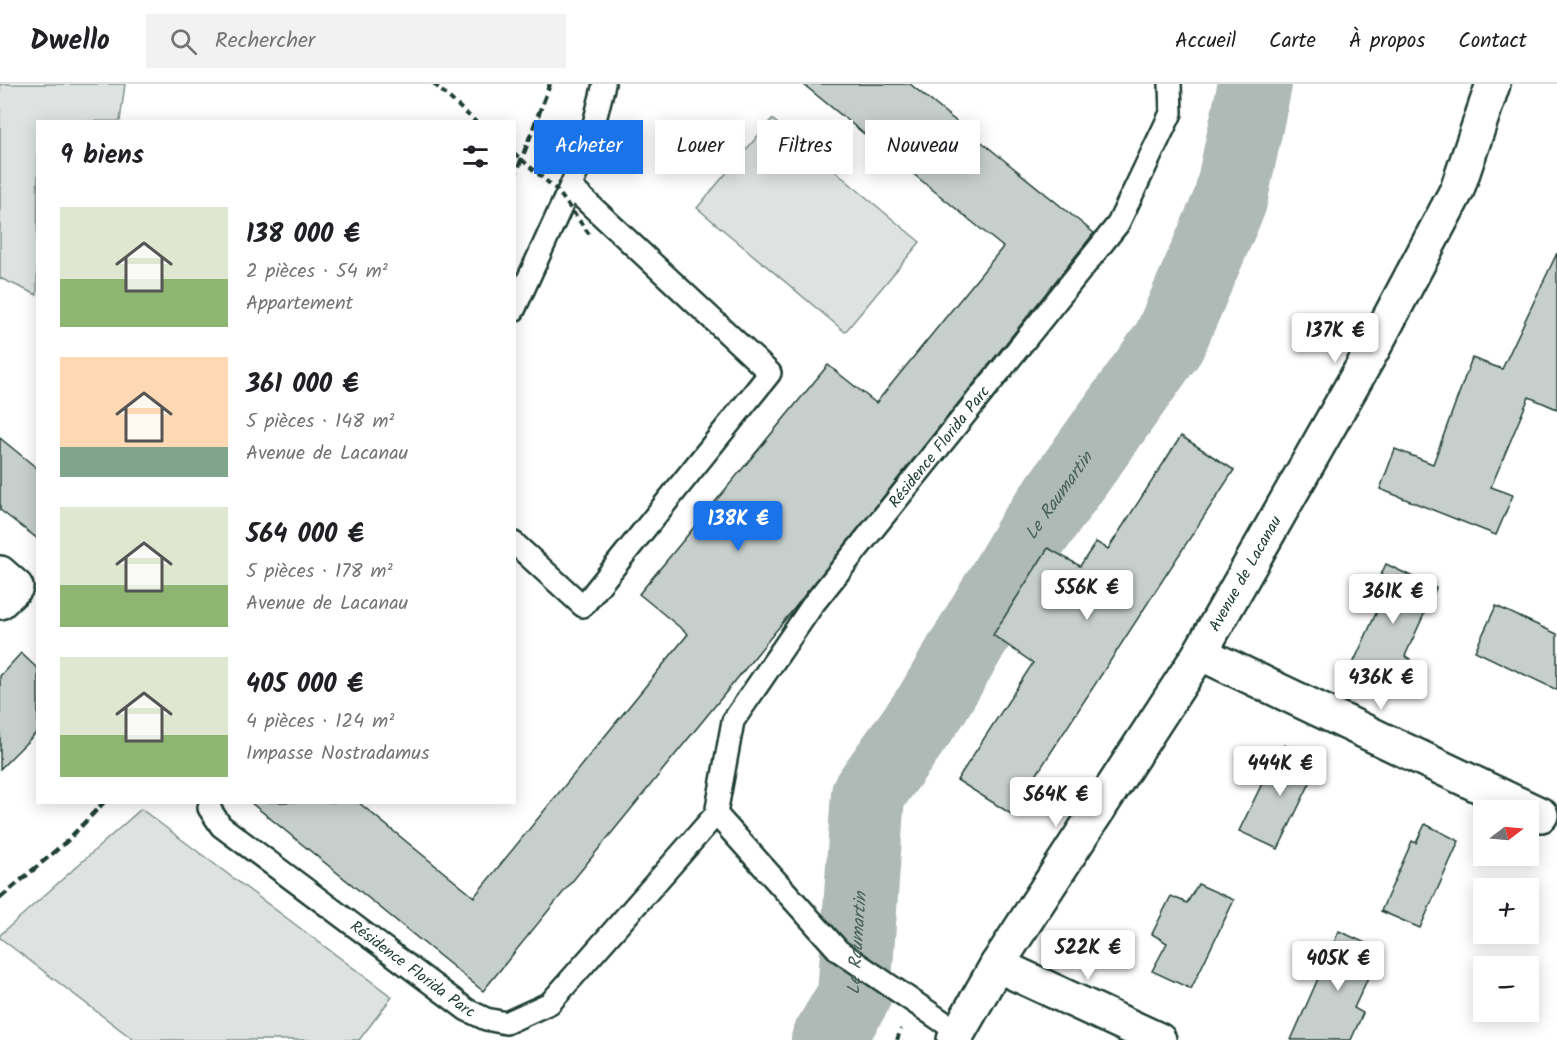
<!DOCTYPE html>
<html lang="fr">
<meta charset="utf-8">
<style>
body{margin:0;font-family:Kalam,sans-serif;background:#f2f2f2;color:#202124;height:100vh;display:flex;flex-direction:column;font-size:22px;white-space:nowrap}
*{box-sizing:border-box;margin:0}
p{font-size:20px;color:#757577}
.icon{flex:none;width:33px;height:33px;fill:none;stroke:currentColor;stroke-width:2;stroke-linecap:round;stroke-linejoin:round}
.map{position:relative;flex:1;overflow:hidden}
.side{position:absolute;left:36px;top:36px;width:480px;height:684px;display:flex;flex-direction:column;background:#fff;border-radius:0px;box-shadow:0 3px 15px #0003}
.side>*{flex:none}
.hud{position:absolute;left:534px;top:36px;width:570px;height:54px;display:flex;gap:12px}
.needle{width:39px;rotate:74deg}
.fabs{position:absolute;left:1473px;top:716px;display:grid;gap:12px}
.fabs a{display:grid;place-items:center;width:66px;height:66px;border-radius:0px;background:#fff;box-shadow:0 3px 15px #0003;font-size:30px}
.price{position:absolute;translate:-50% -51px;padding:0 14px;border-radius:6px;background:#fff;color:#222;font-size:20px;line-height:39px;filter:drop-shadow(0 2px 3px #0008)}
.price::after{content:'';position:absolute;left:50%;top:36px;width:18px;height:14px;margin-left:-9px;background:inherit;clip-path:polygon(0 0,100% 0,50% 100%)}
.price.current{background:#1a73e8;color:#fff}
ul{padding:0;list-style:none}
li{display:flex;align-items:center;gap:18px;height:150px;padding:0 24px}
li span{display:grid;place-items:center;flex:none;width:168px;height:120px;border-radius:0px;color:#555}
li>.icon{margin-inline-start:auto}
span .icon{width:72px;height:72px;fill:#fffc;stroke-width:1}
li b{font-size:26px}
h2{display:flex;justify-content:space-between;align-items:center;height:72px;padding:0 24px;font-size:26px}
.chip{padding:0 21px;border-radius:0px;background:#fff;box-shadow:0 3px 15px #0003;font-size:21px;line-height:54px}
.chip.current{background:#1a73e8;color:#fff}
header{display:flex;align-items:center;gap:36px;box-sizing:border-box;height:84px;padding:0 30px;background:#fff;border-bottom:2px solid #e0e0e0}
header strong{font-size:28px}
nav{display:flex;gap:33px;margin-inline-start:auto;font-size:21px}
.search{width:420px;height:54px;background:#f2f2f2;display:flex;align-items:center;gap:15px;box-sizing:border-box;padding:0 21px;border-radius:0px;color:#757577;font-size:22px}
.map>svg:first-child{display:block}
.green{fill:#dee3e2;stroke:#7e908b;stroke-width:1.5}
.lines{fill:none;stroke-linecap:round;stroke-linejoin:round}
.river{stroke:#afbab7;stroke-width:74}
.building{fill:#c7cfcc;stroke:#1f3d34;stroke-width:1.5}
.lane-casing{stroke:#1f3d34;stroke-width:26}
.street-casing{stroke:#1f3d34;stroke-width:38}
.secondary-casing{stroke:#1f3d34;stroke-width:38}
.path{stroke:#1f3d34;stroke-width:4;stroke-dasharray:6 4.5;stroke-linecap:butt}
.lane{stroke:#fff;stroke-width:21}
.street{stroke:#fff;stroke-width:33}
.secondary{stroke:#fff;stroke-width:33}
.rail{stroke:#1f3d34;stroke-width:4.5;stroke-dasharray:9 4.5;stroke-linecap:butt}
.path-bridge{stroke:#1f3d34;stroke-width:4;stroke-dasharray:6 4.5;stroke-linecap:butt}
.labels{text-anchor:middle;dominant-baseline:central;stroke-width:4.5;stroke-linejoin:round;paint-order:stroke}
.street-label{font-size:16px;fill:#1f3d34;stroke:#fff}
.water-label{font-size:18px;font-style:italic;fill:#4a625b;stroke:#fff}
</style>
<header>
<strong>Dwello</strong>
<div class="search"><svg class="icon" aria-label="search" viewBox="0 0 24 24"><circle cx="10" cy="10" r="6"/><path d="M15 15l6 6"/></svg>Rechercher</div>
<nav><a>Accueil</a><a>Carte</a><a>À propos</a><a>Contact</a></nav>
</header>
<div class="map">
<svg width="1557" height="956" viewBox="0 0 1557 956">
<rect width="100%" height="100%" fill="#fff"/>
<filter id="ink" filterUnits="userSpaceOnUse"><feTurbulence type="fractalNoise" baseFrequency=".0167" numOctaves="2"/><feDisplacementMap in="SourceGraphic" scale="12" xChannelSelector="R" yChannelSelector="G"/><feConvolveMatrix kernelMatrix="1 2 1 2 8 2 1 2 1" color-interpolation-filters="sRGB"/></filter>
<g filter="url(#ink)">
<path class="green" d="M0,0H125L120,37L38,38L37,211L0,194Z
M772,35L920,158L845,248L697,124Z
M141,725L392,913L359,956H134L0,854V851Z"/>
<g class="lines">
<path class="river" id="s1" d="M828,956L854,912L868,710L931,622L1033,449L1169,258L1230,117L1255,0"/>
</g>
<path class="building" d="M803,0H910L1094,149L797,521L483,907L250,718H358L474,813L688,550L639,510L828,281L876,319L1003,163Z
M1557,169V325L1529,313L1491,403L1513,411L1496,451L1380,405L1395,365L1433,380L1472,274L1502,285Z
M1181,352L1234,386L1011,730L957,696L1033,579L993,551L1048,464L1080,482L1096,458L1108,465Z
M0,354L38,385V455L0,426Z
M1386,480L1436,504L1405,572L1410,575L1397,604L1352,582L1382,516L1372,510Z
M1496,522L1557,550V606L1475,567Z
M21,569L38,585V647L0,685V592Z
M1284,661L1320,678L1278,765L1239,747L1273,677L1276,678Z
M1425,740L1459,757L1420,844L1381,827L1412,757L1416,759Z
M1198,800L1234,816L1191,905L1152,887L1167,859L1152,850L1171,812L1187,819Z
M1339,847L1381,866L1354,924L1363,929L1351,956H1291Z"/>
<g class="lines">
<g class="lane-casing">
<g id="lane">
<path d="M514,226L588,64L604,0"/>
<path d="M514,459L583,522L770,289L571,103"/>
<path id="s2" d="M210,718L209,724L221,742L467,926L486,935L506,939L550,919L716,730L733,637L814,519L1118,140L1171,29L1170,0"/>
<path d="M716,730L839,867L958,948"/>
</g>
</g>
<g class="street-casing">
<path id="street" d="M0,489L16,503L0,518
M1200,569L1541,731
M997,881L1159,956"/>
</g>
<g class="secondary-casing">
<g id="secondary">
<path id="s3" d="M954,956L997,881L1200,569L1374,263L1457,106L1493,0"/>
</g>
</g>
<path class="path" d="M434,0L476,38
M897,956L901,945"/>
<use href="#lane" class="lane"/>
<use href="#street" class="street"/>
<use href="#secondary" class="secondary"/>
<path class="rail" d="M514,95L550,0
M0,814L67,757L104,718"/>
<path class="path-bridge" d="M514,69L557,106L589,150"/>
</g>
</g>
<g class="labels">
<g class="street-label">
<text stroke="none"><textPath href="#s2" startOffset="1114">Résidence Florida Parc</textPath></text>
<text stroke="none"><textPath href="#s3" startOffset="550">Avenue de Lacanau</textPath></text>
<text stroke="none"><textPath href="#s2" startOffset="267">Résidence Florida Parc</textPath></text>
</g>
<g class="water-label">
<text stroke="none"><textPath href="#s1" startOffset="608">Le Raumartin</textPath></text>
<text stroke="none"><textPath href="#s1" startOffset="104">Le Raumartin</textPath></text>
</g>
</g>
</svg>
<div class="fabs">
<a><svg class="needle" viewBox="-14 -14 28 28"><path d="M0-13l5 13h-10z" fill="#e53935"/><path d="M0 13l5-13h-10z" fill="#757577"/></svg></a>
<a>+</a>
<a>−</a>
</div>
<b class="price" style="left:1335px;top:280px">137K €</b>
<b class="price current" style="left:738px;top:468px">138K €</b>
<b class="price" style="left:1087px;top:537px">556K €</b>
<b class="price" style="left:1393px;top:541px">361K €</b>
<b class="price" style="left:1381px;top:627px">436K €</b>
<b class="price" style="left:1280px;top:713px">444K €</b>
<b class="price" style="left:1056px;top:744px">564K €</b>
<b class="price" style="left:1088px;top:897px">522K €</b>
<b class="price" style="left:1338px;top:908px">405K €</b>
<div class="hud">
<a class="chip current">Acheter</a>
<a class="chip">Louer</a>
<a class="chip">Filtres</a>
<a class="chip">Nouveau</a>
</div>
<section class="side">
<h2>9 biens<svg class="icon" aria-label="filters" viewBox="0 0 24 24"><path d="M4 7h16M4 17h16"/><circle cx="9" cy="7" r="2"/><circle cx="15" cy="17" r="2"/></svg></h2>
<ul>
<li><span style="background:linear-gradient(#dfe7d0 60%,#8fb573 0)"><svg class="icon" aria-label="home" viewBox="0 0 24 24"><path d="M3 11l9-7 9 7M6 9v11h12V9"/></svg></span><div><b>138 000 €</b><p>2 pièces · 54 m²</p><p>Appartement</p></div></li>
<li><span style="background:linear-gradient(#ffd9b3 75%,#7fa58c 0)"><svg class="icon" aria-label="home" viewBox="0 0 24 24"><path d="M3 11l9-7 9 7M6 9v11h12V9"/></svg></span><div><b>361 000 €</b><p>5 pièces · 148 m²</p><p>Avenue de Lacanau</p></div></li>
<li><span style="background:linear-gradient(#dfe7d0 65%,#8fb573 0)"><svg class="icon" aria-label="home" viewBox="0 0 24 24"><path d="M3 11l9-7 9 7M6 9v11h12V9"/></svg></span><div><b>564 000 €</b><p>5 pièces · 178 m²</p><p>Avenue de Lacanau</p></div></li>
<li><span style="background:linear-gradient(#dfe7d0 65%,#8fb573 0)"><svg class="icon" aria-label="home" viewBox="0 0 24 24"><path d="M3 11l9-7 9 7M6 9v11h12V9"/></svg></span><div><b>405 000 €</b><p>4 pièces · 124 m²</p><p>Impasse Nostradamus</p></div></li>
</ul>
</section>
</div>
